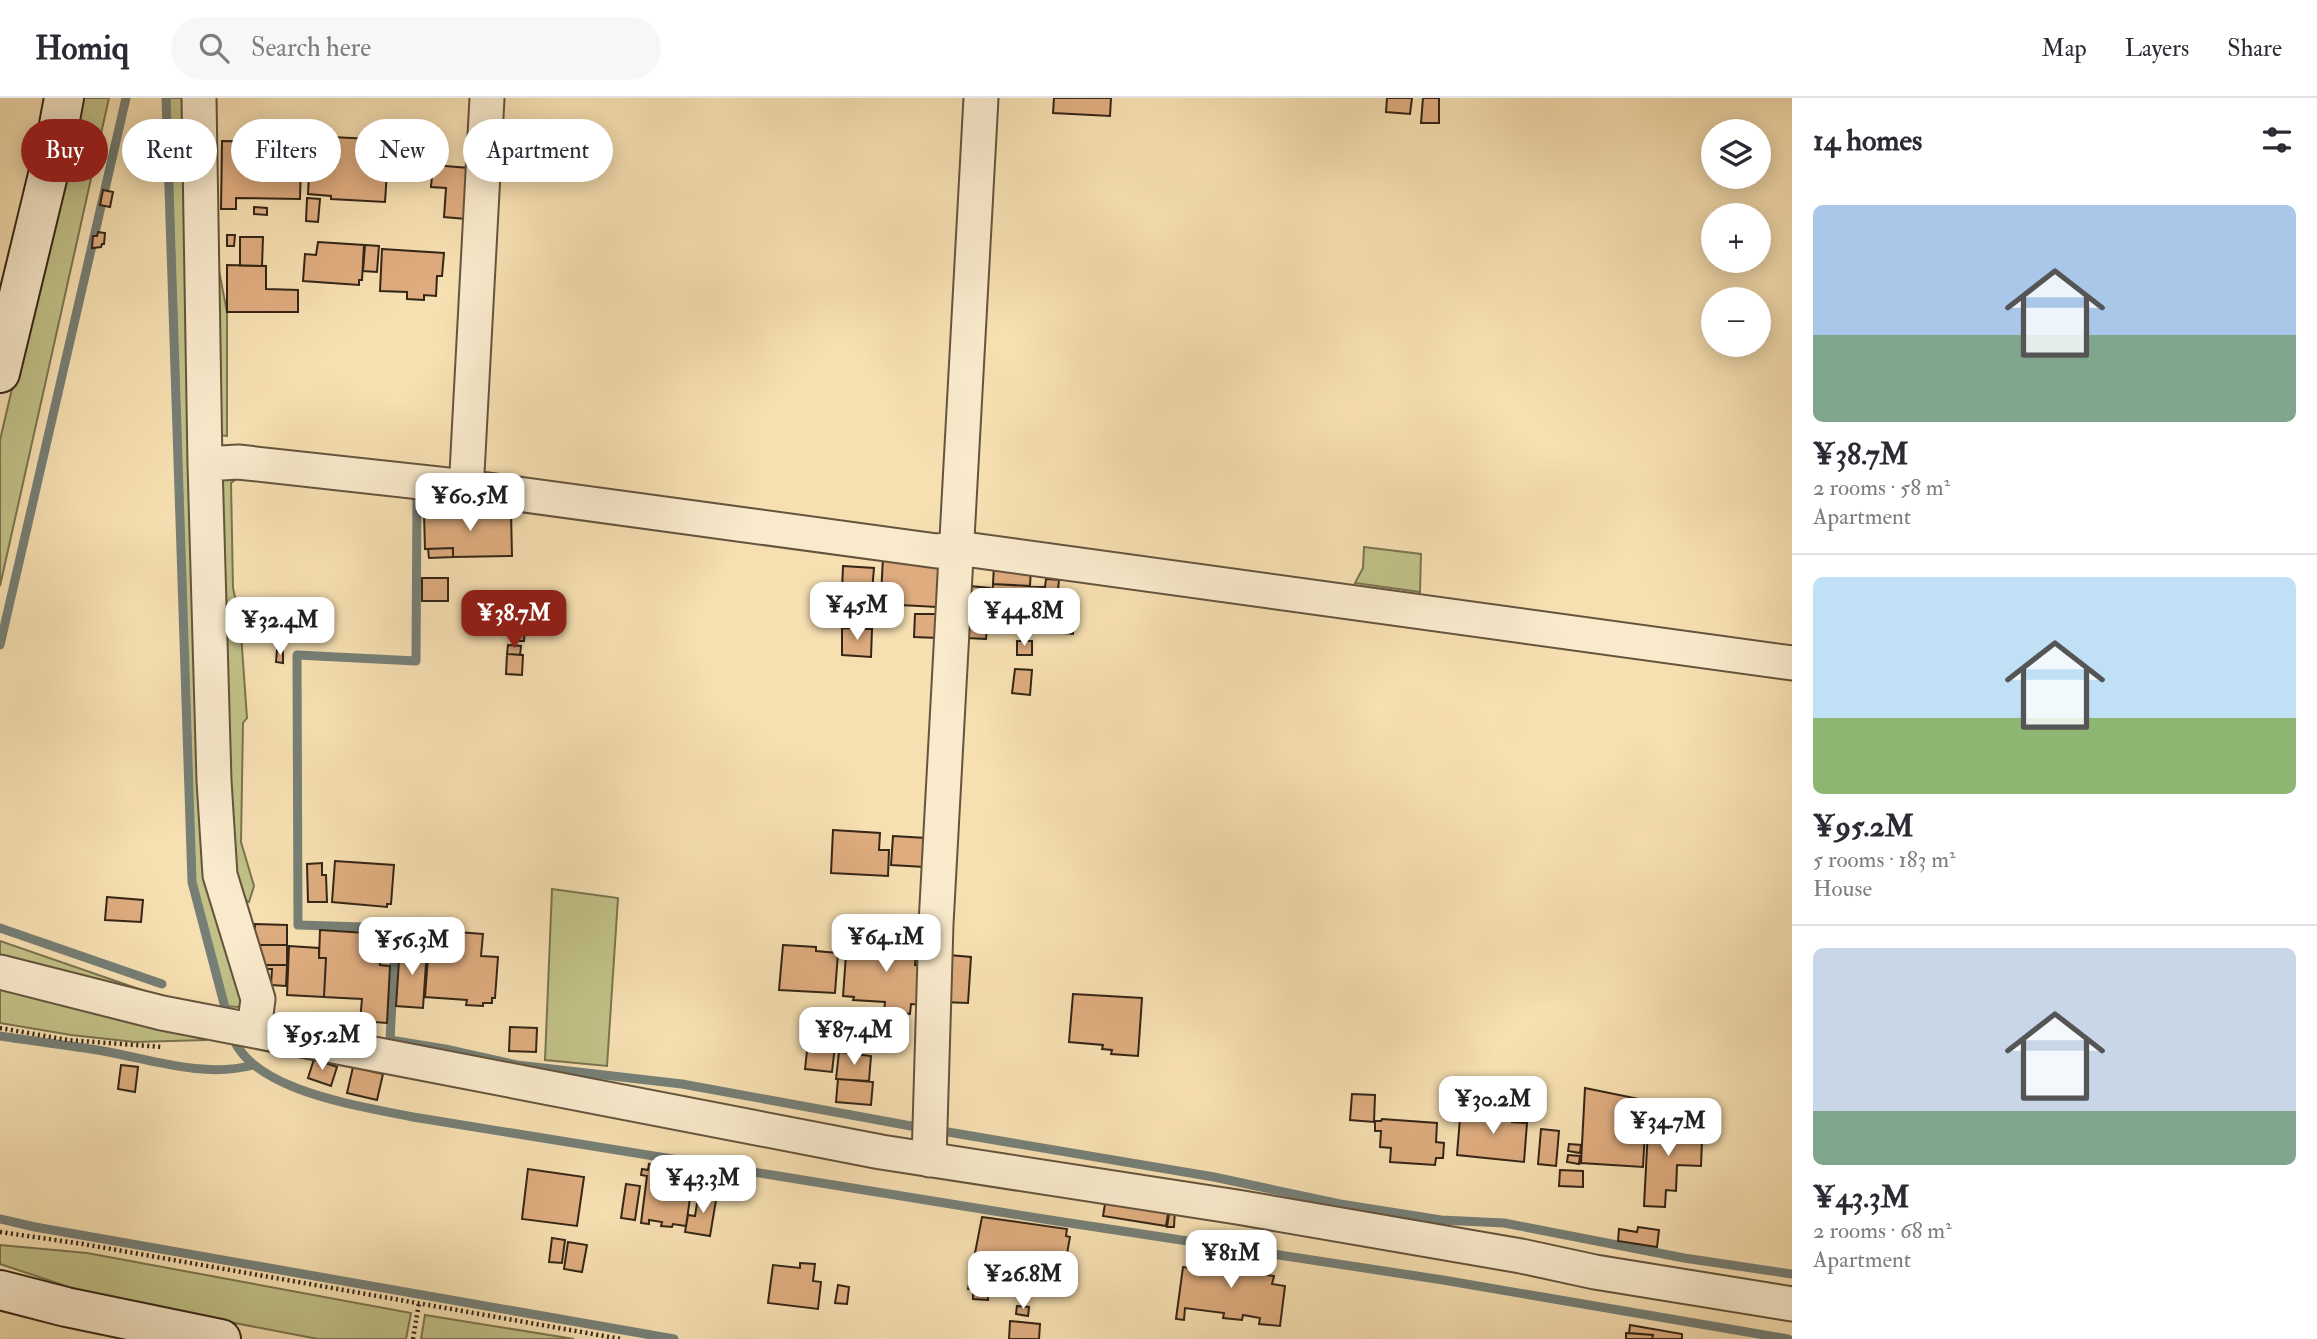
<!DOCTYPE html>
<meta charset="utf-8">
<style>
body{margin:0;font-family:"IM FELL Double Pica",serif;background:#f7f7f7;color:#2b2b33;height:100vh;display:flex;flex-direction:column;font-size:26px;white-space:nowrap}
*{box-sizing:border-box;margin:0}
p{font-size:23px;color:#7c7c81}
.icon{flex:none;width:38px;height:38px;fill:none;stroke:currentColor;stroke-width:2;stroke-linecap:round;stroke-linejoin:round}
.map{position:relative;flex:1;overflow:hidden}
.sheet{display:flex;flex-direction:column;background:#fff;width:525px}
.sheet>*{flex:none}
.top-card{position:absolute;left:21px;top:21px;width:665px;height:63px;display:flex;gap:14px}
.buttons{position:absolute;left:1701px;top:21px;display:grid;gap:14px}
.buttons a{display:grid;place-items:center;width:70px;height:70px;border-radius:50%;background:#fff;box-shadow:0 4px 18px #0003;font-size:35px}
.price{position:absolute;translate:-50% -60px;padding:0 16px;border-radius:14px;background:#fff;color:#222;font-size:23px;line-height:46px;filter:drop-shadow(0 2px 4px #0008)}
.price::after{content:'';position:absolute;left:50%;top:42px;width:21px;height:16px;margin-left:-10px;background:inherit;clip-path:polygon(0 0,100% 0,50% 100%)}
.price.active{background:#8f2418;color:#fff}
ul{padding:0;list-style:none}
li{display:grid;align-content:center;gap:14px;height:371px;padding:0 21px}
li+li{border-top:2px solid #e1e1e2}
li span{display:grid;place-items:center;height:217px;border-radius:10px;color:#555}
li>.icon{margin-inline-start:auto}
span .icon{width:126px;height:126px;fill:#fffc;stroke-width:1}
li b{font-size:30px}
h2{display:flex;justify-content:space-between;align-items:center;height:84px;padding:0 21px;font-size:30px}
.tag{padding:0 24px;border-radius:32px;background:#fff;box-shadow:0 4px 18px #0003;font-size:24px;line-height:63px}
.tag.active{background:#8f2418;color:#fff}
header{display:flex;align-items:center;gap:42px;box-sizing:border-box;height:98px;padding:0 35px;background:#fff;border-bottom:2px solid #e1e1e2}
header strong{font-size:33px}
nav{display:flex;gap:38px;margin-inline-start:auto;font-size:24px}
.search{width:490px;height:63px;background:#f7f7f7;display:flex;align-items:center;gap:18px;box-sizing:border-box;padding:0 24px;border-radius:38px;color:#7c7c81;font-size:26px}
main{display:flex;flex:1;min-height:0}
.map>svg:first-child{display:block}
.green{fill:#c1c188;stroke:#7b744f;stroke-width:2}
.lines{fill:none;stroke-linecap:round;stroke-linejoin:round}
.stream{stroke:#767f76;stroke-width:9}
.building{fill:#deac7f;stroke:#352616;stroke-width:2}
.street-casing{stroke:#65543d;stroke-width:37}
.secondary-casing{stroke:#352616;stroke-width:42}
.path{stroke:#352616;stroke-width:4.5;stroke-dasharray:2 3.5;stroke-linecap:butt}
.street{stroke:#f9eacc;stroke-width:33}
.secondary{stroke:#f9eacc;stroke-width:38}
</style>
<header>
<strong>Homiq</strong>
<div class="search"><svg class="icon" aria-label="search" viewBox="0 0 24 24"><circle cx="10" cy="10" r="6"/><path d="M15 15l6 6"/></svg>Search here</div>
<nav><a>Map</a><a>Layers</a><a>Share</a></nav>
</header>
<main>
<div class="map">
<svg width="1792" height="1241" viewBox="0 0 1792 1241">
<rect width="100%" height="100%" fill="#f6dfb1"/>
<filter id="stains"><feTurbulence type="fractalNoise" baseFrequency=".00286" numOctaves="4"/><feColorMatrix values="0 0 0 0 .2 0 0 0 0 .09 0 0 0 0 .02 0 0 0 .5 -.17"/></filter>
<radialGradient id="worn" r=".72"><stop offset=".6" stop-color="#630" stop-opacity="0"/><stop offset="1" stop-color="#630" stop-opacity=".3"/></radialGradient>
<path class="green" d="M80,0H109L0,488V342Z
M169,0H192L194,159L245,907L237,909L227,908L195,784Z
M212,136L227,214V338L220,337Z
M228,375L243,376L231,385L233,490L240,522L247,620L243,625L241,744L254,788L249,804L236,796L231,787L217,386Z
M1364,449L1421,456L1420,494L1355,485L1363,470Z
M552,791L618,800L607,968L545,962Z
M0,843L162,899L0,864Z
M0,889L207,942L135,944L71,937L0,925Z
M0,1147L87,1155L411,1215L406,1241H318L99,1199L0,1166Z
M425,1217L574,1241H421Z"/>
<g class="lines">
<path class="stream" d="M166,0L192,784L228,921
M417,399L416,563L297,557L298,827L396,830L390,942L445,951L517,967L682,986L922,1030
M0,547L126,0
M0,830L162,886
M231,934C247,993 361,1008 413,1019L1050,1122L1443,1182L1788,1241
M0,938C32,943 65,947 97,952C147,960 203,981 253,967
M936,1032L1214,1079L1340,1106L1441,1122L1504,1125L1684,1160L1792,1176
M0,1121L35,1129L674,1241"/>
</g>
<path class="building" d="M1054,0H1111L1110,18L1053,15Z
M1387,0H1412L1410,16L1386,14Z
M1423,0H1439V25H1421Z
M311,38L371,41L370,57L388,58L385,104L331,101V98L308,96Z
M222,43L286,44V62H301L300,101L236,100V111H221Z
M400,44L429,46L427,74L397,72Z
M433,67L469,70L466,121L444,119L446,90L431,89Z
M103,92L113,94L110,109L100,107Z
M307,100L320,101L318,124L306,123Z
M254,109L267,110V117L254,116Z
M98,134L105,135L104,146H102L101,149L92,150L93,138H97Z
M227,137H235L234,148H227Z
M240,139H263L262,168H240Z
M318,144L364,147L362,182H359V187L303,183L305,156L316,157Z
M365,147L379,148L377,174L363,173Z
M382,151L444,155L442,178H437L436,198L424,197V202L407,201V194L380,193Z
M227,167L266,168V191L298,192V214H227Z
M511,413L512,458L453,459V450L425,451L424,415Z
M453,450V459L429,460L428,451Z
M883,459L939,462L937,509L900,507V519L880,518Z
M994,466L1031,469L1030,488L993,486Z
M843,468L874,470L870,516L841,515Z
M422,480H448V503H422Z
M1046,481L1059,482L1057,502L1075,503L1073,536L1051,534L1052,516H1046L1045,532L990,529L993,486L1045,489Z
M970,488L990,490L986,541L967,540Z
M915,516H939L938,540L914,539Z
M516,530H525L524,543H515Z
M842,530L872,531L871,559L842,557Z
M1017,543H1032V557H1017Z
M508,547L521,548L520,557L507,556Z
M277,552L283,553V565L276,564Z
M507,556L523,557L522,577L506,576Z
M1015,571L1032,572L1030,597L1012,595Z
M833,732L880,735L879,752H889L888,778L831,775Z
M893,738L926,740L924,769L891,767Z
M335,763L394,767L391,806H387V809L332,804Z
M322,765V777H326L327,804H308L307,766Z
M107,799L143,802L141,824L105,822Z
M255,826L287,827V847H255Z
M320,832L366,835L364,857H375V862H380V867L390,868L387,925L360,923L362,901L324,899L326,860H319Z
M430,832L483,836L481,858L498,859L495,900H492V905H483V908L466,907L467,902L425,899Z
M872,841L917,844L915,867L929,868L926,907L911,906L910,916L884,913L885,904L853,902L854,899L843,898L847,843L872,845Z
M260,847H287V867H260Z
M783,847L816,849V853L838,855L835,895L779,892Z
M289,848L319,850V860H326L324,899L287,897Z
M400,848L427,850L423,910L396,908Z
M949,857L971,859L968,905L943,904Z
M264,867H287L286,888L271,887L272,871H264Z
M1073,896L1142,900L1138,958L1111,956L1112,952L1102,951L1103,947L1069,944Z
M510,929L537,930L536,954L509,953Z
M808,944L835,947L832,974L805,971Z
M839,954L871,958L869,983L836,981Z
M314,961L337,969L331,988L308,980Z
M121,967L138,969L135,994L118,991Z
M353,969L383,976L377,1002L347,995Z
M838,981L873,984L871,1007L836,1004Z
M1442,985L1457,986L1455,1008L1440,1007Z
M1585,990L1644,1002L1643,1015H1646L1643,1069L1581,1065Z
M1352,996L1375,997L1374,1024L1350,1022Z
M1527,1006L1540,1007L1539,1014L1526,1013Z
M1479,1010L1513,1013L1512,1024L1527,1025L1524,1064L1457,1057L1460,1020L1478,1022Z
M1668,1012L1685,1013L1683,1042H1702L1701,1068L1677,1067L1676,1093L1666,1092L1665,1109L1644,1108L1648,1031L1667,1032Z
M1691,1017L1701,1019L1700,1029L1690,1028Z
M1382,1021L1437,1025L1436,1044L1444,1045L1443,1060H1436L1435,1067L1390,1064L1391,1050L1380,1049L1381,1033H1375V1023H1381Z
M1541,1031L1559,1033L1556,1068L1538,1066Z
M1569,1046L1581,1047L1580,1055L1568,1053Z
M1568,1057L1580,1058L1579,1066L1567,1064Z
M649,1066L694,1073L686,1128L673,1126L672,1129L661,1128L662,1124L649,1122V1126L641,1125L647,1078L641,1077L642,1071L648,1072Z
M528,1071L584,1079L577,1128L522,1121Z
M1560,1072L1583,1073V1089L1559,1088Z
M626,1086L640,1088L635,1122L621,1120Z
M699,1093L717,1096L710,1138L685,1134L688,1117L695,1118Z
M1106,1100L1169,1110L1166,1128L1103,1118Z
M1170,1109L1175,1110L1174,1129H1167Z
M982,1119L1067,1131L1066,1138L1070,1139L1066,1161L1061,1160L1056,1193L1031,1188L1030,1195L1010,1192L1011,1186L1004,1185L1002,1197L968,1191Z
M1638,1129L1659,1132L1657,1149L1618,1143L1619,1131L1637,1134Z
M552,1140L565,1142L562,1165L549,1164Z
M1258,1143L1276,1146L1275,1153L1258,1150Z
M568,1144L587,1147L582,1174L564,1171Z
M1200,1155L1260,1162L1258,1176L1274,1178L1272,1186L1285,1188L1280,1228L1259,1226L1260,1220L1243,1217L1242,1222L1223,1220L1224,1215L1185,1210L1184,1222L1176,1221L1183,1169L1198,1171Z
M800,1165L815,1166L813,1183L821,1184L818,1211L768,1205L773,1167L800,1170Z
M838,1187L849,1189L847,1206L835,1205Z
M973,1194L988,1196V1202L973,1201Z
M1017,1208L1029,1209L1028,1218L1016,1216Z
M1010,1223L1040,1226L1039,1241H1009Z
M1630,1227L1682,1236V1241H1652L1653,1237L1629,1235Z
M1626,1235L1653,1237L1652,1241H1626Z"/>
<g class="lines">
<g class="street-casing">
<path id="street" d="M199,0L205,366L214,683L220,777L258,901L254,932
M205,366L238,364L466,389L937,453L957,450L1792,565
M467,375L487,0
M0,874L162,915L881,1054L1237,1109L1521,1158L1595,1174L1792,1206
M929,1062L936,826L981,0"/>
</g>
<g class="secondary-casing">
<path id="secondary" d="M0,275L55,48L64,0
M0,1192L66,1209L221,1241"/>
</g>
<path class="path" d="M0,930L68,942L162,949
M0,1134L83,1146L621,1241
M413,1241L419,1205"/>
<use href="#street" class="street"/>
<use href="#secondary" class="secondary"/>
</g>
<rect width="100%" height="100%" filter="url(#stains)"/>
<rect width="100%" height="100%" fill="url(#worn)"/>
</svg>
<div class="buttons">
<a><svg class="icon" aria-label="layers" viewBox="0 0 24 24"><path d="M12 4l9 5-9 5-9-5zM3 14l9 5 9-5"/></svg></a>
<a>+</a>
<a>−</a>
</div>
<b class="price" style="left:470px;top:435px">¥60.5M</b>
<b class="price" style="left:857px;top:544px">¥45M</b>
<b class="price" style="left:1024px;top:550px">¥44.8M</b>
<b class="price active" style="left:514px;top:552px">¥38.7M</b>
<b class="price" style="left:280px;top:559px">¥32.4M</b>
<b class="price" style="left:886px;top:876px">¥64.1M</b>
<b class="price" style="left:412px;top:879px">¥56.3M</b>
<b class="price" style="left:854px;top:969px">¥87.4M</b>
<b class="price" style="left:322px;top:974px">¥95.2M</b>
<b class="price" style="left:1493px;top:1038px">¥30.2M</b>
<b class="price" style="left:1668px;top:1060px">¥34.7M</b>
<b class="price" style="left:703px;top:1117px">¥43.3M</b>
<b class="price" style="left:1231px;top:1192px">¥81M</b>
<b class="price" style="left:1023px;top:1213px">¥26.8M</b>
<div class="top-card">
<a class="tag active">Buy</a>
<a class="tag">Rent</a>
<a class="tag">Filters</a>
<a class="tag">New</a>
<a class="tag">Apartment</a>
</div>
</div>
<section class="sheet">
<h2>14 homes<svg class="icon" aria-label="filters" viewBox="0 0 24 24"><path d="M4 7h16M4 17h16"/><circle cx="9" cy="7" r="2"/><circle cx="15" cy="17" r="2"/></svg></h2>
<ul>
<li><span style="background:linear-gradient(#a9c7e8 60%,#7fa58c 0)"><svg class="icon" aria-label="home" viewBox="0 0 24 24"><path d="M3 11l9-7 9 7M6 9v11h12V9"/></svg></span><div><b>¥38.7M</b><p>2 rooms · 58 m²</p><p>Apartment</p></div></li>
<li><span style="background:linear-gradient(#bfe0f5 65%,#8fb573 0)"><svg class="icon" aria-label="home" viewBox="0 0 24 24"><path d="M3 11l9-7 9 7M6 9v11h12V9"/></svg></span><div><b>¥95.2M</b><p>5 rooms · 183 m²</p><p>House</p></div></li>
<li><span style="background:linear-gradient(#c9d6e8 75%,#7fa58c 0)"><svg class="icon" aria-label="home" viewBox="0 0 24 24"><path d="M3 11l9-7 9 7M6 9v11h12V9"/></svg></span><div><b>¥43.3M</b><p>2 rooms · 68 m²</p><p>Apartment</p></div></li>
</ul>
</section>
</main>
